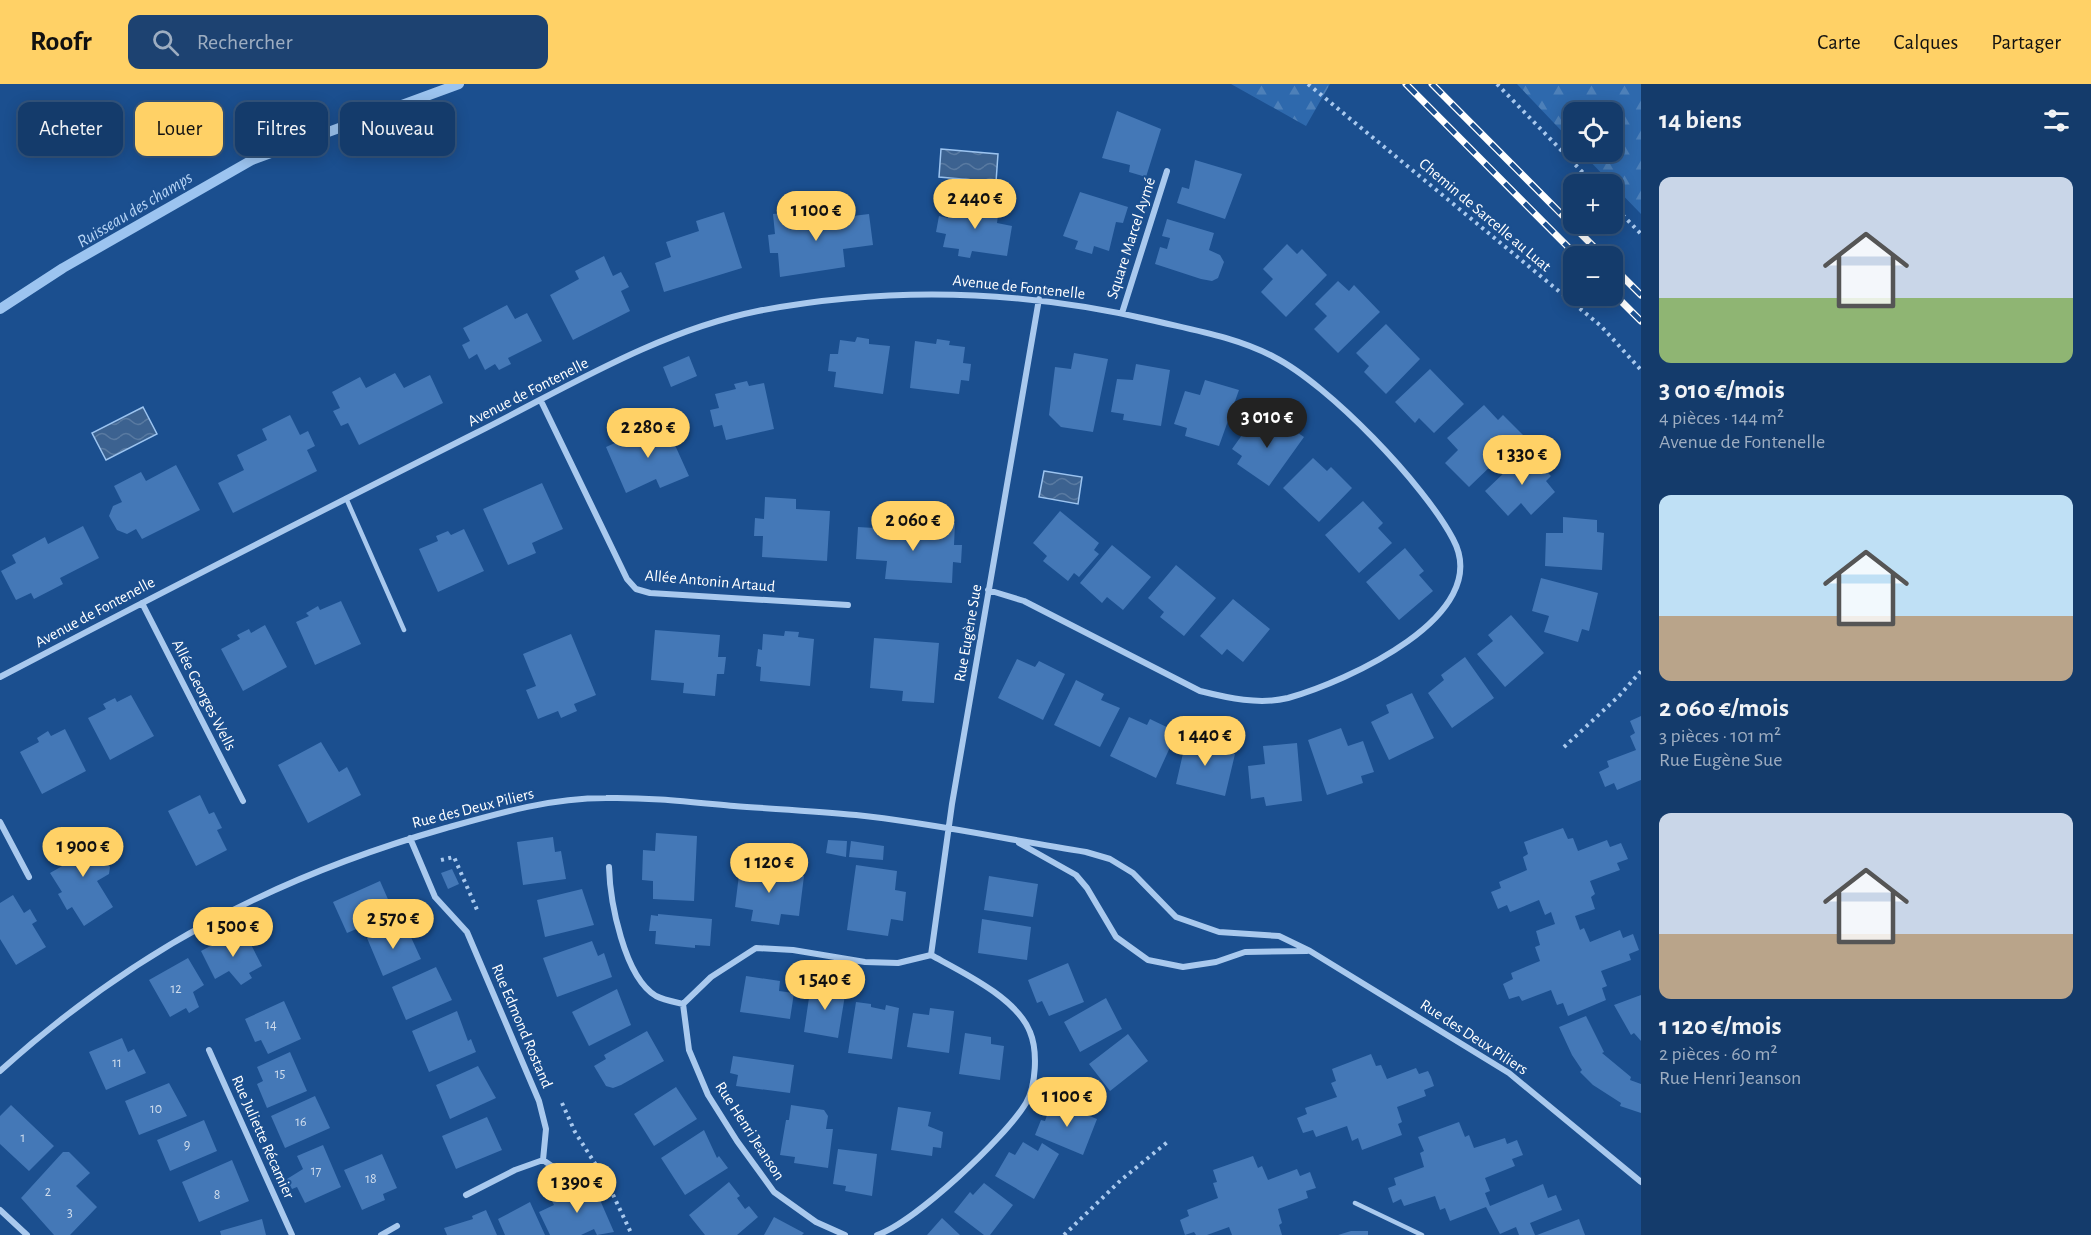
<!DOCTYPE html>
<html lang="fr">
<meta charset="utf-8">
<style>
body{margin:0;font-family:"Alegreya Sans",sans-serif;background:#1d4271;color:#f1f3f6;height:100vh;display:flex;flex-direction:column;font-size:22px;white-space:nowrap}
*{box-sizing:border-box;margin:0}
p{font-size:20px;color:#9dadc1}
.icon{flex:none;width:33px;height:33px;fill:none;stroke:currentColor;stroke-width:2;stroke-linecap:round;stroke-linejoin:round}
.map{position:relative;flex:1;overflow:hidden}
.side{display:flex;flex-direction:column;background:#143b6b;width:450px}
.side>*{flex:none}
.hud{position:absolute;left:18px;top:18px;width:570px;height:54px;display:flex;gap:12px}
.fabs{position:absolute;left:1563px;top:18px;display:grid;gap:12px}
.fabs a{display:grid;place-items:center;width:60px;height:60px;border-radius:12px;background:#143b6b;box-shadow:0 3px 15px #0003,0 0 0 2px #33557e;font-size:30px}
.price{position:absolute;translate:-50% -51px;padding:0 14px;border-radius:21px;background:#ffd166;color:#111;font-size:20px;line-height:39px;filter:drop-shadow(0 2px 3px #0008)}
.price::after{content:'';position:absolute;left:50%;top:36px;width:18px;height:14px;margin-left:-9px;background:inherit;clip-path:polygon(0 0,100% 0,50% 100%)}
.price.selected{background:#222;color:#fff}
ul{padding:0;list-style:none}
li{display:grid;align-content:center;gap:12px;height:318px;padding:0 18px}
li span{display:grid;place-items:center;height:186px;border-radius:12px;color:#555}
li>.icon{margin-inline-start:auto}
span .icon{width:108px;height:108px;fill:#fffc;stroke-width:1}
li b{font-size:26px}
h2{display:flex;justify-content:space-between;align-items:center;height:72px;padding:0 18px;font-size:26px}
.tag{padding:0 21px;border-radius:12px;background:#143b6b;box-shadow:0 3px 15px #0003,0 0 0 2px #33557e;font-size:21px;line-height:54px}
.tag.selected{background:#ffd166;color:#111}
header{display:flex;align-items:center;gap:36px;box-sizing:border-box;height:84px;padding:0 30px;background:#ffd166;color:#111}
header strong{font-size:28px}
nav{display:flex;gap:33px;margin-inline-start:auto;font-size:21px}
.search{width:420px;height:54px;background:#1d4271;display:flex;align-items:center;gap:15px;box-sizing:border-box;padding:0 21px;border-radius:12px;color:#9dadc1;font-size:22px}
main{display:flex;flex:1;min-height:0}
.map>svg:first-child{display:block}
.forest{fill:url(#forest-firs)}
.water{fill:url(#water-waves);stroke:#9cc4f0;stroke-width:1.5}
.lines{fill:none;stroke-linecap:round;stroke-linejoin:round}
.stream{stroke:#9cc4f0;stroke-width:10}
.building{fill:#4478b7}
.path{stroke:#a9c9ee;stroke-width:4;stroke-dasharray:3 4.5;stroke-linecap:butt}
.service{stroke:#a9c9ee;stroke-width:4.5}
.minor{stroke:#a9c9ee;stroke-width:6}
.rail-casing{stroke:#fff;stroke-width:7}
.rail{stroke:#1b4f8f;stroke-width:4.5;stroke-dasharray:14;stroke-linecap:butt}
.labels{text-anchor:middle;dominant-baseline:central;stroke-width:4.5;stroke-linejoin:round;paint-order:stroke}
.number-label{font-size:14px;fill:#d0dded}
.street-label{font-size:16px;fill:#fff;stroke:#1b4f8f}
.water-label{font-size:18px;font-style:italic;fill:#b5d3f5;stroke:#1b4f8f}
</style>
<header>
<strong>Roofr</strong>
<div class="search"><svg class="icon" aria-label="search" viewBox="0 0 24 24"><circle cx="10" cy="10" r="6"/><path d="M15 15l6 6"/></svg>Rechercher</div>
<nav><a>Carte</a><a>Calques</a><a>Partager</a></nav>
</header>
<main>
<div class="map">
<svg width="1641" height="1151" viewBox="0 0 1641 1151">
<defs>
<pattern id="forest-firs" width="22" height="20" patternUnits="userSpaceOnUse" patternTransform="scale(1.5)"><rect width="22" height="20" fill="#2e69ad"/><path d="M5 1l3.5 6h-7zM16 11l3.5 6h-7z" fill="#4d80b9"/></pattern>
<pattern id="water-waves" width="16" height="10" patternUnits="userSpaceOnUse" patternTransform="scale(1.5)"><rect width="16" height="10" fill="#3c6290"/><path d="M0 5q4-4 8 0t8 0" fill="none" stroke="#597aa1"/></pattern>
</defs>
<rect width="100%" height="100%" fill="#1b4f8f"/>
<path class="forest" d="M1231,0H1330L1306,42Z
M1517,0H1641V130L1581,68H1612V28H1574L1573,59Z"/>
<path class="water" d="M941,65L998,70L996,98L939,93Z
M143,323L157,350L106,376L92,349Z
M1044,387L1082,393L1078,420L1039,413Z"/>
<g class="lines">
<path class="stream" d="M0,225L63,184L252,76L459,0"/>
</g>
<path class="building" d="M1117,27L1161,45L1146,93L1129,88L1130,81L1102,74Z
M1195,76L1242,90L1225,135L1177,119L1182,103L1189,105Z
M1080,108L1128,123L1123,139L1116,138L1109,167L1094,162L1092,170L1075,165L1078,157L1063,152Z
M951,118L999,124L997,139L1012,142L1007,172L972,167L970,174L958,172L959,165L943,163L946,150L936,148L939,132L948,134Z
M803,127L804,138L869,130L873,161L843,165L845,183L780,193L778,169H770L768,151L775,150L773,130Z
M724,128L742,184L664,208L655,179L671,173L666,158L699,147L696,137Z
M1167,135L1214,149L1209,166L1220,171L1224,178L1218,194L1212,197L1201,195L1155,180L1160,163L1167,165L1170,154L1162,152Z
M1287,160L1297,170L1302,165L1327,191L1286,233L1261,208L1273,195L1263,185Z
M604,172L613,192L621,188L629,203L621,207L630,227L573,256L550,211L579,195L575,187Z
M1338,197L1349,207L1354,201L1380,228L1338,269L1314,245L1327,232L1315,220Z
M507,221L515,235L527,229L542,257L508,274L511,280L499,286L495,280L485,286L477,270L469,275L462,261L470,257L463,244Z
M1386,240L1420,275L1386,310L1364,288L1369,282L1356,269Z
M857,253L869,255V260L890,262L883,310L834,303L836,288L828,287L830,270H838L840,256L855,258Z
M937,255L950,257L949,261L965,263L963,279L971,280L969,297L961,296L959,310L910,304L915,257L936,260Z
M1074,269L1108,275L1093,348L1061,343L1049,331L1055,283L1071,285Z
M689,272L697,292L671,303L663,283Z
M1136,280L1170,286L1161,342L1123,336L1124,330L1111,328L1117,295L1133,296Z
M1430,285L1464,320L1434,349L1419,334L1415,339L1395,318Z
M395,289L404,304L430,291L443,319L359,361L348,339L341,342L333,327L340,324L332,308L360,293L366,304Z
M1205,296L1239,306L1219,362L1185,352L1187,344L1174,340L1185,307L1200,311Z
M747,297L749,302L764,299L774,345L726,356L722,341L714,343L710,326L719,324L715,310L736,305L734,300Z
M1484,321L1498,336L1503,331L1523,351L1469,403L1445,379L1458,366L1447,354Z
M290,331L300,351L308,347L315,362L307,366L317,387L233,429L218,399L244,386L237,371L267,356L262,345Z
M1275,333L1304,353L1269,402L1237,380L1242,372L1232,365L1252,337L1266,346Z
M664,337L689,392L660,404L656,395L626,409L606,363Z
M1527,367L1551,392L1546,397L1555,408L1531,431L1521,419L1508,432L1485,407Z
M1313,374L1327,387L1331,383L1352,404L1319,438L1283,404Z
M176,381L200,426L142,455L136,445L127,450L117,446L109,432L113,422L122,418L114,402L141,388L146,397Z
M542,399L563,445L532,459L536,469L508,481L483,425Z
M765,413L796,415V425L830,427L827,477L762,473L763,452H754L755,434L764,435Z
M1363,417L1383,439L1378,444L1392,459L1359,489L1325,451Z
M1060,427L1099,459L1094,466L1099,470L1079,493L1074,489L1068,497L1043,477L1047,472L1033,459Z
M1563,433L1597,436V448L1604,449L1602,486L1545,482L1546,449H1563Z
M923,437L955,439L954,461H962L961,479L953,478L952,499L885,495L887,477L856,475L858,443L923,447Z
M83,442L99,474L60,494L63,500L34,515L31,509L16,516L1,487L16,479L12,471L45,453L48,460Z
M464,445L484,487L438,508L419,465L438,457L436,452L448,447L451,451Z
M1112,461L1151,493L1123,526L1107,513L1102,519L1080,499Z
M1405,464L1424,487L1419,491L1433,507L1399,536L1366,498Z
M1176,481L1216,514L1184,552L1160,533L1164,528L1148,514Z
M1541,494L1598,509L1589,547L1582,545L1578,558L1544,548L1549,532L1532,527Z
M1233,515L1270,545L1243,578L1227,565L1222,571L1200,552Z
M341,517L361,560L315,581L296,538L309,532L306,529L318,522L320,526Z
M1511,531L1544,569L1505,603L1477,570L1493,557L1488,551Z
M265,541L287,583L243,607L221,565L240,555L237,551L249,545L251,549Z
M655,546L720,551L718,573H726L724,590H717L715,612L683,609L684,599L651,596Z
M785,547L799,548L798,553L814,555L810,602L760,597L761,583L756,582L758,565L762,566L763,550L784,552Z
M571,550L596,611L574,620L577,627L561,634L558,627L538,635L526,606L536,602L523,570Z
M874,554L939,559L934,619L902,617L903,607L870,604Z
M1465,573L1494,614L1452,644L1428,609L1444,596L1441,591Z
M1017,575L1035,583L1039,577L1065,590L1043,636L998,614Z
M1076,596L1104,610L1101,616L1120,624L1100,663L1054,641Z
M1412,609L1434,654L1389,676L1371,638L1389,629L1386,621Z
M131,611L154,652L110,676L88,634L106,625L103,620L115,614L117,618Z
M1641,632V696L1617,706L1614,699L1605,703L1599,688L1609,683L1607,677L1636,666L1630,652L1635,649L1630,637Z
M1129,633L1147,641L1150,635L1177,648L1156,694L1110,672Z
M1341,644L1348,662L1363,657L1374,688L1361,692L1363,699L1327,711L1308,656Z
M65,645L86,687L42,710L20,668L39,658L37,654L48,647L51,652Z
M1187,652L1218,660L1217,666L1235,670L1225,712L1176,700Z
M321,658L339,688L347,683L361,711L308,739L278,681Z
M1297,659L1302,717L1266,722L1264,713L1251,715L1248,682L1265,680L1263,662Z
M200,711L209,730L214,728L222,744L217,746L227,766L196,782L168,727Z
M1563,744L1568,755L1573,754L1578,767L1607,756L1610,763L1621,759L1628,775L1617,779L1620,786L1590,797L1595,810L1591,813L1595,825L1575,832L1580,846L1584,844L1590,858L1620,846L1623,854L1633,850L1639,866L1629,870L1631,876L1601,887L1607,902L1602,904L1606,916L1568,932L1563,919L1557,921L1551,906L1522,917L1519,912L1509,915L1503,900L1513,895L1511,889L1540,877L1535,863L1540,861L1536,847L1555,840L1551,828L1545,831L1539,816L1510,828L1507,821L1498,825L1491,808L1501,804L1499,798L1527,786L1523,773L1528,770L1524,758Z
M88,745L110,783L109,790L97,797L113,823L84,842L72,823L67,826L58,810L62,808L50,789L71,777L62,761Z
M656,749L697,752L694,817L653,815V797L642,796L643,766L655,767Z
M553,753L555,768L561,767L566,795L523,801L517,758Z
M828,756L847,757L846,773L826,769Z
M851,757L884,762L883,776L849,773Z
M856,781L897,787L895,806L906,808L903,837L891,835L888,852L847,846Z
M740,783L804,792L799,832L781,830L779,841L766,839L751,837L753,826L735,823Z
M452,785L459,800L448,805L441,789Z
M989,792L1038,800L1033,833L984,826Z
M380,797L394,829L347,849L333,818Z
M582,805L594,841L545,853L537,816Z
M13,811L24,829L30,825L37,837L32,840L46,863L16,881L0,855V819Z
M658,830L712,835L710,862L695,861V864L655,860L656,847H649L651,831L658,832Z
M982,835L1031,843L1027,876L978,869Z
M399,840L405,853L410,851L421,875L383,892L367,854Z
M243,845L262,882L249,889L252,894L241,901L229,887L215,895L201,867Z
M592,857L598,872L604,869L612,893L557,913L543,874Z
M188,874L204,901L193,908L199,923L189,929L186,924L170,933L149,896Z
M1068,879L1084,918L1049,932L1042,917L1037,919L1028,896Z
M436,883L452,916L406,936L392,903Z
M746,892L780,897L779,907L794,909L790,935L740,928Z
M811,900L846,905L838,954L804,948Z
M617,905L631,941L589,962L572,928Z
M1641,911V957L1634,949L1631,951L1614,921Z
M1106,914L1122,945L1080,968L1064,938Z
M284,917L301,955L268,970L261,956L255,958L245,935Z
M856,918L871,920V923L885,926L886,921L899,924L892,975L848,969Z
M930,924L954,927L949,969L907,963L913,929L929,931Z
M457,927L468,957L471,955L476,968L429,988L412,947Z
M1586,932L1604,968L1602,969L1631,993L1630,996L1641,1000V1029L1620,1022L1621,1019L1593,1001L1580,988L1582,986L1572,971L1559,943Z
M647,947L664,977L621,1001L613,1004L606,1002L594,982L606,975L604,971Z
M965,949L991,953V960L1004,962L1000,996L959,990Z
M1128,950L1148,977L1110,1007L1089,980Z
M122,954L128,968L134,965L146,989L106,1006L89,968Z
M290,968L307,1007L267,1024L257,1000L263,997L257,983Z
M1371,970L1376,982L1381,981L1387,995L1416,984L1419,990L1428,987L1431,993L1434,1002L1424,1006L1426,1012L1397,1023L1402,1038L1398,1040L1402,1051L1362,1066L1358,1054L1352,1057L1347,1042L1316,1053L1313,1046L1303,1049L1297,1034L1307,1030L1305,1024L1337,1013L1331,999L1336,997L1332,985Z
M733,972L794,981L790,1009L736,1002L738,991L730,989Z
M478,982L496,1014L450,1035L436,1001Z
M169,999L187,1032L139,1051L125,1017Z
M676,1003L697,1035L654,1062L634,1030Z
M315,1012L330,1044L285,1064L271,1032Z
M1052,1017L1097,1035L1083,1071L1035,1051L1041,1036L1045,1037Z
M11,1021L54,1062L29,1087L0,1060V1032Z
M791,1021L824,1026L828,1032L826,1045H833L828,1084L794,1079L795,1073L780,1071L786,1036H789Z
M898,1023L931,1028L928,1042L943,1048L941,1064L933,1063L932,1072L891,1066Z
M487,1033L502,1066L456,1085L442,1052Z
M204,1036L217,1067L170,1087L157,1056Z
M1459,1038L1465,1053L1469,1051L1474,1064L1505,1054L1507,1060L1517,1056L1523,1071L1512,1075L1515,1082L1485,1094L1490,1107L1485,1109L1490,1122L1543,1100L1548,1114L1556,1111L1562,1126L1530,1139L1535,1151H1519L1516,1143L1500,1150L1486,1123L1450,1137L1445,1124L1440,1126L1435,1112L1404,1122L1401,1115L1393,1119L1388,1104L1396,1101L1394,1094L1424,1083L1420,1069L1424,1067L1418,1053Z
M704,1046L717,1074L719,1072L728,1084L685,1111L661,1074Z
M1023,1058L1038,1067L1042,1059L1059,1070L1034,1115L995,1092L1009,1068L1015,1071Z
M323,1061L341,1103L305,1119L297,1103L292,1105L287,1095L303,1085L297,1072Z
M838,1065L877,1070L872,1112L845,1107L846,1102L833,1100Z
M63,1068H69L90,1089L76,1102L97,1123L70,1151H54L21,1114Z
M382,1070L397,1104L383,1110L385,1116L362,1126L344,1086Z
M1253,1072L1258,1084L1262,1082L1268,1096L1297,1085L1300,1092L1310,1088L1316,1104L1306,1107L1308,1114L1278,1125L1282,1139L1279,1141L1282,1151H1232L1229,1143L1207,1151H1196L1194,1148L1185,1151L1180,1136L1189,1132L1187,1126L1218,1114L1213,1099L1217,1098L1213,1086Z
M232,1076L249,1117L199,1138L182,1098Z
M729,1098L740,1112L737,1114L745,1125L749,1122L758,1133L737,1151H705L689,1131Z
M984,1099L1013,1121L990,1151H984L954,1128L970,1108L973,1111Z
M593,1100L614,1148L597,1151L594,1145L581,1151H550L539,1128L554,1121L552,1117Z
M530,1118L545,1151H505L498,1135Z
M486,1126L497,1151H447L444,1144L473,1135L472,1132Z
M774,1133L804,1149L802,1151H764Z
M942,1134L960,1151H927Z
M262,1135L266,1151H221L220,1147Z
M1579,1135L1585,1151H1537Z
M1351,1147H1368V1151H1338Z"/>
<g class="lines">
<path class="path" d="M1308,0L1601,242L1641,286
M1497,0L1594,100
M1612,120L1641,150
M1564,663L1619,612L1641,587
M441,776L454,773L478,828
M562,1019L575,1048L608,1100L632,1151
M1064,1151L1121,1096L1170,1056"/>
<path class="service" d="M346,414L404,546
M1355,1119L1422,1151"/>
<path class="minor" d="M1122,229L1167,87
M541,317L627,495L636,505L650,509L848,521
M142,519L243,717
M0,593C158,510 317,429 476,349C566,304 658,247 758,227C889,202 1021,206 1151,236C1193,246 1236,253 1274,273C1329,301 1424,400 1453,455C1495,532 1345,598 1288,614C1259,621 1228,614 1200,607L1024,517L988,506
M0,738L29,793
M410,754L435,813L467,848L539,1017L546,1045L543,1076
M1019,759L1076,791L1087,804L1116,853L1148,876L1183,883L1216,878L1245,868L1307,867
M609,783C610,817 624,893 656,912C664,916 675,918 683,920
M209,966L292,1151
M0,987C133,867 274,793 446,744C499,729 550,714 606,714C648,713 691,718 734,722C774,725 815,727 856,731C933,739 1009,756 1086,768L1110,775L1133,789L1176,833L1219,848L1279,852L1310,867L1509,989L1641,1098
M543,1076L572,1096
M466,1111L515,1086L543,1076
M0,1126L27,1151
M381,1151L397,1142
M845,1151L816,1138L774,1108L737,1057L708,1011L689,966L683,920L711,893L756,864L793,866L865,878L898,879L931,871L952,720L1039,215
M877,1151C915,1138 1005,1054 1026,1019C1036,1002 1038,967 1030,948C1017,914 962,888 931,871"/>
<g class="rail-casing">
<path id="rail" d="M1406,0L1577,172
M1432,0L1603,172
M1612,182L1641,211
M1612,208L1641,237"/>
</g>
<use href="#rail" class="rail"/>
</g>
<g class="labels">
<g class="number-label">
<text x="176" y="905">12</text>
<text x="271" y="941">14</text>
<text x="117" y="979">11</text>
<text x="280" y="990">15</text>
<text x="156" y="1025">10</text>
<text x="301" y="1038">16</text>
<text x="23" y="1054">1</text>
<text x="187" y="1061">9</text>
<text x="316" y="1087">17</text>
<text x="371" y="1095">18</text>
<text x="48" y="1108">2</text>
<text x="217" y="1111">8</text>
<text x="70" y="1129">3</text>
</g>
<g class="street-label">
<text transform="translate(1485 131) rotate(40)">Chemin de Sarcelle au Luat</text>
<text transform="translate(1131 154) rotate(-72)">Square Marcel Aymé</text>
<text transform="translate(1019 203) rotate(6)">Avenue de Fontenelle</text>
<text transform="translate(528 308) rotate(-27)">Avenue de Fontenelle</text>
<text transform="translate(710 497) rotate(5)">Allée Antonin Artaud</text>
<text transform="translate(95 528) rotate(-28)">Avenue de Fontenelle</text>
<text transform="translate(968 549) rotate(-80)">Rue Eugène Sue</text>
<text transform="translate(204 611) rotate(63)">Allée Georges Wells</text>
<text transform="translate(473 724) rotate(-14)">Rue des Deux Piliers</text>
<text transform="translate(522 942) rotate(67)">Rue Edmond Rostand</text>
<text transform="translate(1474 953) rotate(33)">Rue des Deux Piliers</text>
<text transform="translate(750 1047) rotate(57)">Rue Henri Jeanson</text>
<text transform="translate(263 1053) rotate(66)">Rue Juliette Récamier</text>
</g>
<g class="water-label">
<text transform="translate(135 126) rotate(-31)">Ruisseau des champs</text>
</g>
</g>
</svg>
<div class="fabs">
<a><svg class="icon" aria-label="locate" viewBox="0 0 24 24"><circle cx="12" cy="12" r="6"/><path d="M12 2v4M12 18v4M2 12h4M18 12h4"/></svg></a>
<a>+</a>
<a>−</a>
</div>
<b class="price" style="left:975px;top:146px">2 440 €</b>
<b class="price" style="left:816px;top:158px">1 100 €</b>
<b class="price selected" style="left:1267px;top:365px">3 010 €</b>
<b class="price" style="left:648px;top:375px">2 280 €</b>
<b class="price" style="left:1522px;top:402px">1 330 €</b>
<b class="price" style="left:913px;top:468px">2 060 €</b>
<b class="price" style="left:1205px;top:683px">1 440 €</b>
<b class="price" style="left:83px;top:794px">1 900 €</b>
<b class="price" style="left:769px;top:810px">1 120 €</b>
<b class="price" style="left:393px;top:866px">2 570 €</b>
<b class="price" style="left:233px;top:874px">1 500 €</b>
<b class="price" style="left:825px;top:927px">1 540 €</b>
<b class="price" style="left:1067px;top:1044px">1 100 €</b>
<b class="price" style="left:577px;top:1130px">1 390 €</b>
<div class="hud">
<a class="tag">Acheter</a>
<a class="tag selected">Louer</a>
<a class="tag">Filtres</a>
<a class="tag">Nouveau</a>
</div>
</div>
<section class="side">
<h2>14 biens<svg class="icon" aria-label="filters" viewBox="0 0 24 24"><path d="M4 7h16M4 17h16"/><circle cx="9" cy="7" r="2"/><circle cx="15" cy="17" r="2"/></svg></h2>
<ul>
<li><span style="background:linear-gradient(#c9d6e8 65%,#8fb573 0)"><svg class="icon" aria-label="home" viewBox="0 0 24 24"><path d="M3 11l9-7 9 7M6 9v11h12V9"/></svg></span><div><b>3 010 €/mois</b><p>4 pièces · 144 m²</p><p>Avenue de Fontenelle</p></div></li>
<li><span style="background:linear-gradient(#bfe0f5 65%,#b9a48a 0)"><svg class="icon" aria-label="home" viewBox="0 0 24 24"><path d="M3 11l9-7 9 7M6 9v11h12V9"/></svg></span><div><b>2 060 €/mois</b><p>3 pièces · 101 m²</p><p>Rue Eugène Sue</p></div></li>
<li><span style="background:linear-gradient(#c9d6e8 65%,#b9a48a 0)"><svg class="icon" aria-label="home" viewBox="0 0 24 24"><path d="M3 11l9-7 9 7M6 9v11h12V9"/></svg></span><div><b>1 120 €/mois</b><p>2 pièces · 60 m²</p><p>Rue Henri Jeanson</p></div></li>
</ul>
</section>
</main>
